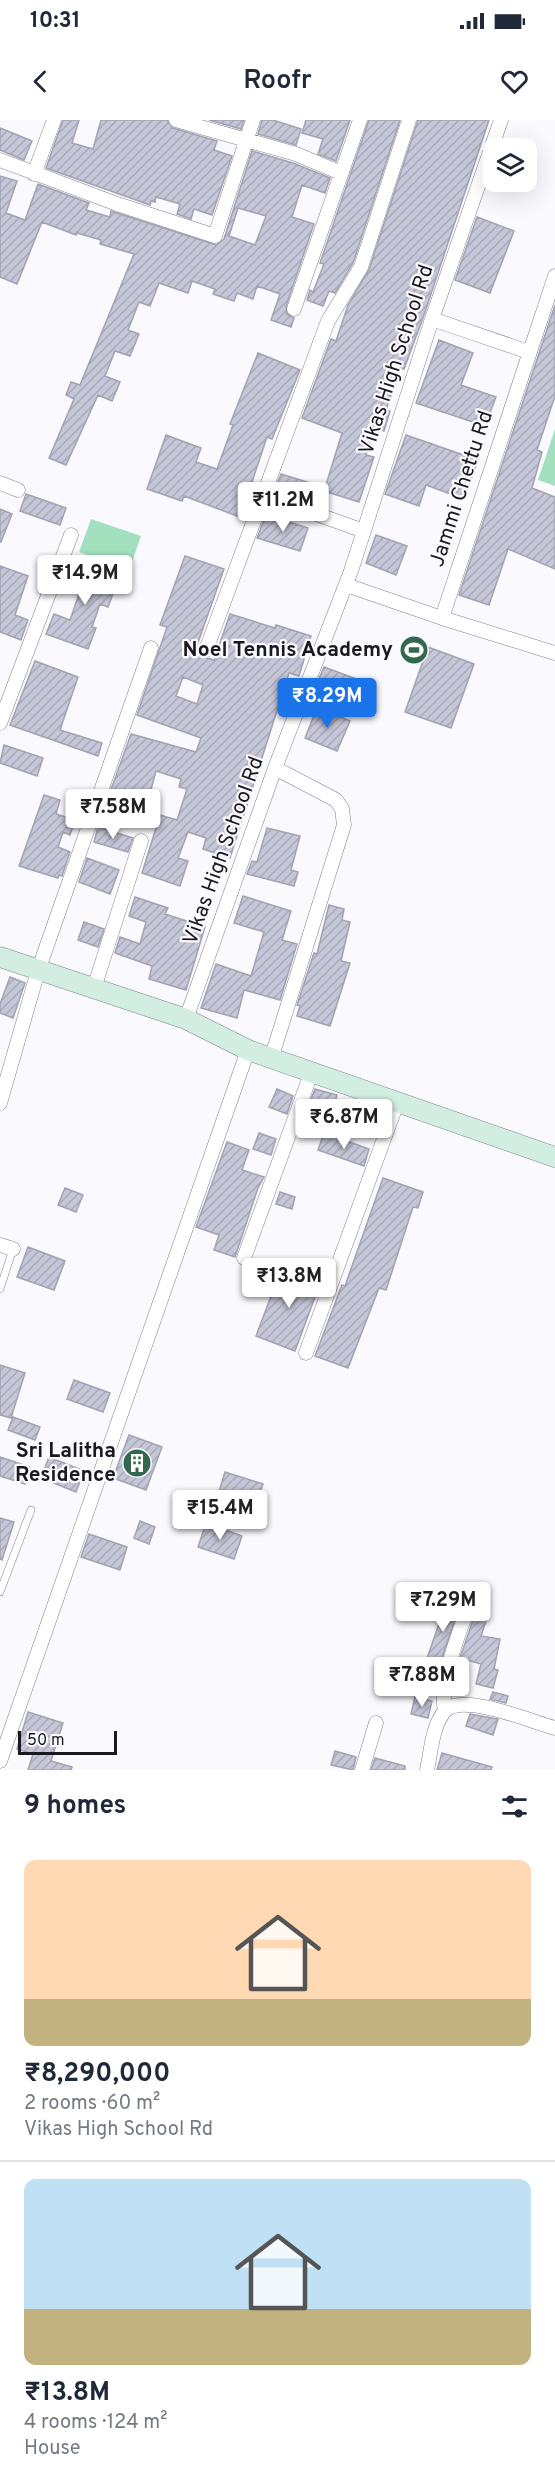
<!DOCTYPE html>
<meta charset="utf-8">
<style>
body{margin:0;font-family:Overpass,sans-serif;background:#f6f6f7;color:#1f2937;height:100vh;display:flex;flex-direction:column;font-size:22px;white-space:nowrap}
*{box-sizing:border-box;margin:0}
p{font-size:20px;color:#747a83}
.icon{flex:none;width:33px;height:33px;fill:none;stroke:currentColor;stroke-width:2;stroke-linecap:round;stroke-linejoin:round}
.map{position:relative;height:1650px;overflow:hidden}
.side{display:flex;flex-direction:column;background:#fff;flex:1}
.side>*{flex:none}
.buttons{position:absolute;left:483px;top:18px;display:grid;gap:12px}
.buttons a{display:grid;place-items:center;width:54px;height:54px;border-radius:12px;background:#fff;box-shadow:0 6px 24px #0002;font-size:30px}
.scale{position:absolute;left:18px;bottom:15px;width:99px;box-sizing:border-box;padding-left:6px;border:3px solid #191920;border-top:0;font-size:16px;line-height:21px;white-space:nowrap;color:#191920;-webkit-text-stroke:4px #fafafe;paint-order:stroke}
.price{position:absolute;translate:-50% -51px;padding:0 14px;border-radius:6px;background:#fff;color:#222;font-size:20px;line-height:39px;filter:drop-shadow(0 2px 3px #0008)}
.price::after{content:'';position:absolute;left:50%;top:36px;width:18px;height:14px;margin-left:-9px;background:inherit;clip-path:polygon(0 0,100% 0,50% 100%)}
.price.current{background:#1a73e8;color:#fff}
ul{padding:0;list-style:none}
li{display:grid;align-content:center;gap:12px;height:318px;padding:0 24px}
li+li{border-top:2px solid #e0e1e3}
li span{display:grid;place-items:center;height:186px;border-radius:12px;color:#555}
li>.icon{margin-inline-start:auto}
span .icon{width:108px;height:108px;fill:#fffc;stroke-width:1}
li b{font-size:26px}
h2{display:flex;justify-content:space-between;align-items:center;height:72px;padding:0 24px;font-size:26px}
.status{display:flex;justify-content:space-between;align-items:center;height:42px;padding:0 30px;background:#fff;direction:ltr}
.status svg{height:16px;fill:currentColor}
header{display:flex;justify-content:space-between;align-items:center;height:78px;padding:0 24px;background:#fff;font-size:27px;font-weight:600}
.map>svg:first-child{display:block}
.park{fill:#a2e0be}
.building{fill:url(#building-hatch);stroke:#a1a2b2;stroke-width:1.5;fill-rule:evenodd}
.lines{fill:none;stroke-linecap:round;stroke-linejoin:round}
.lane-casing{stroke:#808090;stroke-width:8}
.street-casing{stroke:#808090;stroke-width:15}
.secondary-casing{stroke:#808090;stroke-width:21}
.lane{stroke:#fff;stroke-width:7}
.street{stroke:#fff;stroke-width:14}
.secondary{stroke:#d1eee0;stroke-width:20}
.labels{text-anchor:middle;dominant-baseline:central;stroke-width:4.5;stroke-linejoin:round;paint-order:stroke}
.street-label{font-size:21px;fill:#191920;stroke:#fafafe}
.poi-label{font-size:21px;font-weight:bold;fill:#191920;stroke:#fafafe;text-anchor:end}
</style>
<div class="status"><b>10:31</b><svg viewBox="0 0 49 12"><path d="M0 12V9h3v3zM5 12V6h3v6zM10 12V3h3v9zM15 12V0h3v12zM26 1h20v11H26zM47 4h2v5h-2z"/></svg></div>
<header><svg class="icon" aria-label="back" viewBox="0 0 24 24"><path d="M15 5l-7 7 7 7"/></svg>Roofr<svg class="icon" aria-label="heart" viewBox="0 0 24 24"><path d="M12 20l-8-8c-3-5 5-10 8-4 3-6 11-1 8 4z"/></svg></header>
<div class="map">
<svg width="555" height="1650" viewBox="0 0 555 1650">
<defs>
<pattern id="building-hatch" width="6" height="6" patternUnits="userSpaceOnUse" patternTransform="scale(1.5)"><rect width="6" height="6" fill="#c5c6d7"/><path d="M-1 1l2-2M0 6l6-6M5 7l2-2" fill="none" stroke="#a9aab8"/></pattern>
</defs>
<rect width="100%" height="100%" fill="#fafafe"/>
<path class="park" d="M555,309V366L538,360Z
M91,399L141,416L129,450L79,432Z"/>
<path class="building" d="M63,0H79L72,23L93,29L101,0H167L173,8L217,21L214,30L232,36L212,95L194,89L191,99L177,94L180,84L156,77L155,82L151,81L150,85L46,48Z
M209,0H244L241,9Z
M262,0H273L301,9L296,25L258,14Z
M306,0H350L336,41L318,34L323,19L302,13Z
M369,0H400L353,143L335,173L329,171L323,186L307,180L310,170L313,172L324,144L320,143Z
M418,0H489L423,198L404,249L400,248L386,290L390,291L384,311L374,307L366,335L374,337L359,382L324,371L342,313L302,298L331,219L336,221L348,185L369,150Z
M0,8L32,21L24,40L0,30Z
M252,31L293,43L330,58L325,73L302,65L292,97L314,104L286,186L287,194L294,198L291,207L271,200L280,174L257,166L253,179L237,173L234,181L213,174L215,169L192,161L188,173L159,163L150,186L139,182L128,210L139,214L130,236L115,231L105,256L120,262L112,281L98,275L66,345L49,338L74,279L66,275L71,262L80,265L134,134L100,124L101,120L77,113L76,115L42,102L17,164L0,157V56L17,61L6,93L25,100L38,64L89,83L86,90L110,97L111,91L216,125L224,119ZM238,88L266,96L255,125L229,116Z
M477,97L514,111L490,173L455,160Z
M555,185V276L537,330L542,332L532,368L555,377V449L508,429L489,485L459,475Z
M439,220L473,233L461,265L496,277L485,306L416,283Z
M258,233L300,250L272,319L267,317L252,362L258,364L245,399L184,376L182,381L147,369L166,315L201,328L196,342L217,349L233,305L230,304Z
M406,315L478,340L464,379L426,365L419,386L385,374Z
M281,354L320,366L315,380L276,367Z
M26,374L66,388L60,405L20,391Z
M0,389L12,394L1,422H0Z
M266,395L308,408L300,431L257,418Z
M376,415L407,426L396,455L366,443Z
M185,436L224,449L194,534L214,540L230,494L275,508L276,505L311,516L299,556L289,553L230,738L203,729L206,718L188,712L178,738L188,741L180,766L142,753L160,695L177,700L187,669L179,667L181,659L156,651L143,699L104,689L131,614L196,632L201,618L137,595L167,507L160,505ZM183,557L203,565L197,584L176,576Z
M94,440L109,445L105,455L118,460L108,487L100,484L92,507L96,508L88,529L46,514L54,494L70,500L79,474L73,472L81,448L90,451Z
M0,446L28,456L15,495L28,500L21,520L0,512Z
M428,527L474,544L451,608L405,592Z
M35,541L78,557L60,610L102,623L98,636L10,605Z
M324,547L359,560L353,574L318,561Z
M317,588L350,601L337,631L305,618Z
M4,625L43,638L37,656L0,643Z
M44,675L60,680L56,694L75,700L70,715L63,712L58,727L70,732L62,756L59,755L58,758L19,746Z
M98,707L133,718L128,732L94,722Z
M267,708L300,716L291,750L298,752L294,766L247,754L252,741L257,742Z
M87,738L119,750L110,774L79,762Z
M243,776L291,791L282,820L297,824L280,880L244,870L237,898L201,888L216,844L251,856L264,812L234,803Z
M135,777L168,788L165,794L205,807L186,870L149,859L152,846L115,833L120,817L140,824L146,802L129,796Z
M329,785L344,789L342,800L350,802L341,841L350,843L330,906L297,896L300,886L297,885L314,833L317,834Z
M84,802L104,809L98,827L78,820Z
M10,857L25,863L13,898L0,893V884Z
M277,969L293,976L287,994L269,987Z
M315,969L337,975L334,986L311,979Z
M259,1013L276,1019L271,1035L253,1029Z
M324,1013L369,1029L364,1046L318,1030Z
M227,1022L249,1030L242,1050L264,1057L258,1068L235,1137L214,1130L219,1115L196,1107Z
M383,1058L423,1072L418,1088L413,1087L386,1170L379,1168L348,1248L315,1236L342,1165L345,1166Z
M65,1068L83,1075L76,1092L58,1085Z
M280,1072L295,1077L292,1089L276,1084Z
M28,1127L65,1141L54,1170L17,1157Z
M282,1147L321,1161L295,1231L256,1216Z
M0,1245L25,1253L11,1298L0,1295Z
M74,1260L110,1273L103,1292L67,1279Z
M13,1297L40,1307L35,1320L8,1310Z
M129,1315L162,1327L146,1370L113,1358Z
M0,1337L30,1347L25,1364L0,1356Z
M49,1337L84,1351L76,1372L41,1358Z
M225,1352L263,1364L255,1387L218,1375Z
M0,1398L14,1402L2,1440L0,1439Z
M140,1401L155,1407L149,1424L134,1418Z
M206,1403L242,1416L234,1439L198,1427Z
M89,1414L127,1427L120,1450L81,1437Z
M447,1481L460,1485L439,1546L426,1541Z
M475,1494L487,1498L481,1516L500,1519L494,1549L498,1550L493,1568L476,1564L481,1544L460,1538Z
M493,1572L508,1576L506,1583L490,1579Z
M415,1577L432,1581L428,1598L411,1594Z
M28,1592L63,1603L51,1641L72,1647L71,1650H28L33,1634L17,1629Z
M470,1594L498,1599L493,1615L466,1606Z
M335,1631L356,1637L353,1650L331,1645Z
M442,1633L492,1647L491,1650H437Z
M375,1638L405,1646V1650H371Z"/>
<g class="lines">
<g class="lane-casing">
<path id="lane" d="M0,1169L13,1129
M0,1472L31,1390"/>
</g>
<g class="street-casing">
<path id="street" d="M176,0L296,34L341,53
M0,40L117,84L215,116L253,0
M34,54L54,0
M294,189L360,0
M432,199L529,232
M0,363L18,370
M288,384L364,411
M346,465L442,498L555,156
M442,498L555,533
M206,530L328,201L361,147L409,0
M0,603L71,415
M94,868L141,721
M186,899L275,648L351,451L432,199L501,0
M272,936L344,705L342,689L336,680L275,648
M0,983L38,851L151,528
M0,1125L13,1129
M244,1138L312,951
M306,1233L397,983
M445,1591C438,1558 463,1505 473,1473
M0,1641L248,930
M362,1650L376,1603
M427,1650C431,1632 432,1607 444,1592C461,1571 532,1602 555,1608"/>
</g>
<g class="secondary-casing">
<path id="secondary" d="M0,837L186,899L248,930L555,1037"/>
</g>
<use href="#lane" class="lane"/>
<use href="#street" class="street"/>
<use href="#secondary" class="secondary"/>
</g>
<defs>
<g id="stadium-disc" transform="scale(1.5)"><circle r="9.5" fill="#33684e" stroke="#fafafe"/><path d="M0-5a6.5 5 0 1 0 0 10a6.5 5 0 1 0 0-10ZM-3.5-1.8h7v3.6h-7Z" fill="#fff"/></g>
<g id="building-disc" transform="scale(1.5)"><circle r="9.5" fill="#33684e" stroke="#fafafe"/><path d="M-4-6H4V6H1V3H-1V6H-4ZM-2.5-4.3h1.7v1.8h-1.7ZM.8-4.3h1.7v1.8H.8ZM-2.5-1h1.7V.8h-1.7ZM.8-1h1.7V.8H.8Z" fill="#fff"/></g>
</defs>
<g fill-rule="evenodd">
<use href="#stadium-disc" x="414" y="530"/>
<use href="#building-disc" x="137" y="1343"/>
</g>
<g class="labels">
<g class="street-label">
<text transform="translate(397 240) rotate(-72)">Vikas High School Rd</text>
<text transform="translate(462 369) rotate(-72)">Jammi Chettu Rd</text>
<text transform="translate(224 731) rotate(-70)">Vikas High School Rd</text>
</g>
<g class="poi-label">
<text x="393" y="530">Noel Tennis Academy</text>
<text x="116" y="1331">Sri Lalitha<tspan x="116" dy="24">Residence</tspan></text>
</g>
</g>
</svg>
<div class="buttons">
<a><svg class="icon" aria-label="layers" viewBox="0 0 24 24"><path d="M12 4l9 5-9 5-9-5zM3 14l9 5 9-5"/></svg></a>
</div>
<div class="scale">50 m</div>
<b class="price" style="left:283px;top:413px">₹11.2M</b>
<b class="price" style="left:85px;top:486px">₹14.9M</b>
<b class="price current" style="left:327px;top:609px">₹8.29M</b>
<b class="price" style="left:113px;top:720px">₹7.58M</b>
<b class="price" style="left:344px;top:1030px">₹6.87M</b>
<b class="price" style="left:289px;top:1189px">₹13.8M</b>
<b class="price" style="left:220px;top:1421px">₹15.4M</b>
<b class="price" style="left:443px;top:1513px">₹7.29M</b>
<b class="price" style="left:422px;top:1588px">₹7.88M</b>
</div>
<section class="side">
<h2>9 homes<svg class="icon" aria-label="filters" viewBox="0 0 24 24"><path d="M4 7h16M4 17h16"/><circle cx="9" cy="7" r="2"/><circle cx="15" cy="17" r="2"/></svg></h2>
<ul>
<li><span style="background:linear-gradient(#ffd9b3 75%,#c2b280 0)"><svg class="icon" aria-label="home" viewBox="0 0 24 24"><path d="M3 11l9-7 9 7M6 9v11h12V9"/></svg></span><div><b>₹8,290,000</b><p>2 rooms · 60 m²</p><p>Vikas High School Rd</p></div></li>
<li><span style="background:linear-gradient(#bfe0f5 70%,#c2b280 0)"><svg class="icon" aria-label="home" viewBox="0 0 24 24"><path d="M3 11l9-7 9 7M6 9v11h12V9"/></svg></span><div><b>₹13.8M</b><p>4 rooms · 124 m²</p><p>House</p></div></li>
</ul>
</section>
